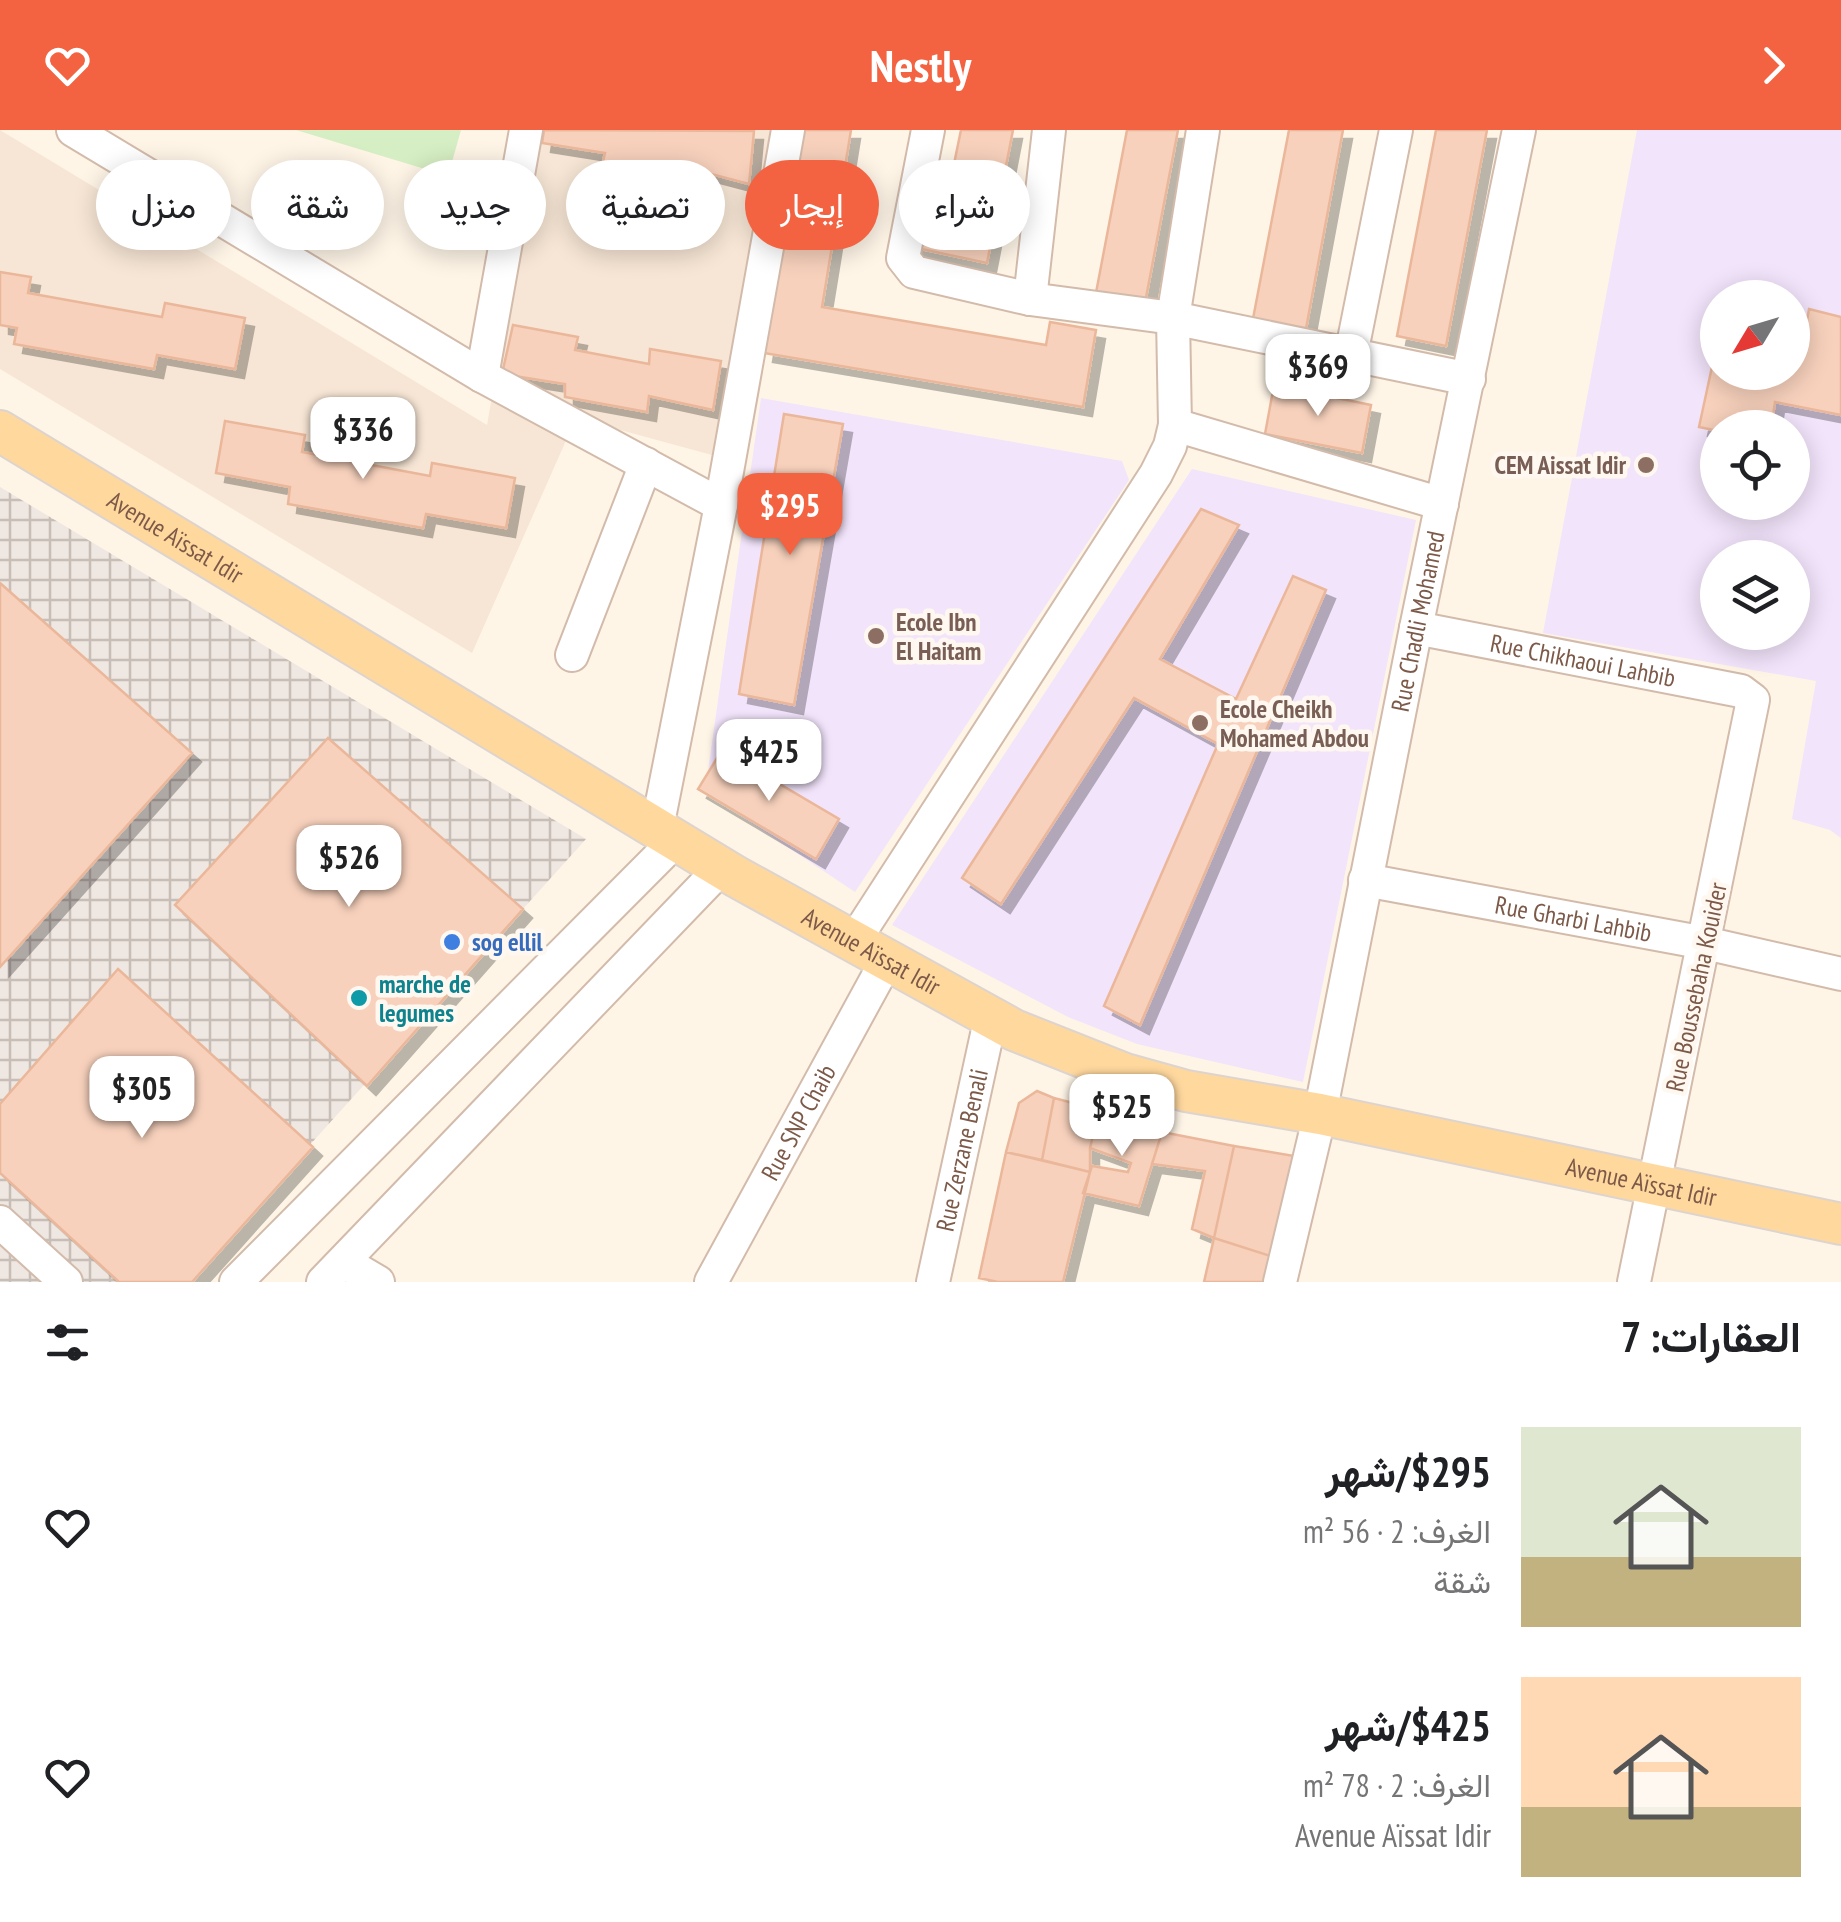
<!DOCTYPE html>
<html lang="ar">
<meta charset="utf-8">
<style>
body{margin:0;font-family:"PT Sans Narrow",Vazirmatn,sans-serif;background:#f2f2f2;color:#202124;direction:rtl;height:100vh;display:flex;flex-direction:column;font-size:38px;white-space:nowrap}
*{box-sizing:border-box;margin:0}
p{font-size:32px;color:#757577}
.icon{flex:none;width:55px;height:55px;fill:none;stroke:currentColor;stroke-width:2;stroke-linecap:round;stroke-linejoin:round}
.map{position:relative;height:1152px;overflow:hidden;direction:ltr}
.panel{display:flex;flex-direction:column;background:#fff;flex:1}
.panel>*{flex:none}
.banner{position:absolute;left:30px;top:30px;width:1000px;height:90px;direction:rtl;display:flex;gap:20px}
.needle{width:65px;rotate:232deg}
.fabs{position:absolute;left:1700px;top:150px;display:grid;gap:20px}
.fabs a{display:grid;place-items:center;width:110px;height:110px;border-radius:50%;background:#fff;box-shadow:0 5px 25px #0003;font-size:50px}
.price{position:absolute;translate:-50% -85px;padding:0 22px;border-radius:20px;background:#fff;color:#222;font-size:32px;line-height:65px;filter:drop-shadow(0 2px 5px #0008)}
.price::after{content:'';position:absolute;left:50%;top:60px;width:30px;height:22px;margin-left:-15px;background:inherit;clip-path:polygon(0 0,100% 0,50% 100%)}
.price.on{background:#f46341;color:#fff}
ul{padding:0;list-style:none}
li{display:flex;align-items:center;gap:30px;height:250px;padding:0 40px}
li span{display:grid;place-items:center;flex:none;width:280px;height:200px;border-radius:0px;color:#555}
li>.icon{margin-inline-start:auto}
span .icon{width:120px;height:120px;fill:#fffc;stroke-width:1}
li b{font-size:42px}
h2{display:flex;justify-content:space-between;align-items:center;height:120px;padding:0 40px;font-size:42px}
.tag{padding:0 35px;border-radius:45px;background:#fff;box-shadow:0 5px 25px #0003;font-size:35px;line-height:90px}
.tag.on{background:#f46341;color:#fff}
header{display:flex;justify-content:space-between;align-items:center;height:130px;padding:0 40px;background:#f46341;color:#fff;font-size:45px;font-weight:600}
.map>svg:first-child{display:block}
.residential{fill:#f7e6d5}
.industrial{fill:url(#industrial-grid)}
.education{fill:#f2e4fb;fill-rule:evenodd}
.garden{fill:#d6eec3}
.building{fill:#f7d1bc;stroke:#ebb79a;stroke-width:2.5;filter:url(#shadow)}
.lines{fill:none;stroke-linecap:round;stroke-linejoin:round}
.minor-casing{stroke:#d3bbab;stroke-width:36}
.major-casing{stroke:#ddd4cf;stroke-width:44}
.minor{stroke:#fff;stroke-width:32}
.major{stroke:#ffd89e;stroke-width:40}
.education-dot{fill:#8d6e63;stroke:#fff8f0;stroke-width:4}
.shop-dot{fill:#3f7fe0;stroke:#fff8f0;stroke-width:4}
.culture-dot{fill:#0f9aa8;stroke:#fff8f0;stroke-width:4}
.labels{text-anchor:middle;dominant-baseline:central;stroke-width:9;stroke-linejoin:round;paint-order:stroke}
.education-label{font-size:25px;font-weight:bold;fill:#785e54;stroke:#fff8f0;text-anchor:start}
.street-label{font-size:25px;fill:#7c5948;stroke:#fff8f0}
.shop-label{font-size:25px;font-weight:bold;fill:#366cbe;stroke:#fff8f0;text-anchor:start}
.culture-label{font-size:25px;font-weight:bold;fill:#0d838f;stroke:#fff8f0;text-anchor:start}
</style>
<header><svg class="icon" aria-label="forward" viewBox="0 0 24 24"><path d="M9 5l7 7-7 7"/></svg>Nestly<svg class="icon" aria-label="heart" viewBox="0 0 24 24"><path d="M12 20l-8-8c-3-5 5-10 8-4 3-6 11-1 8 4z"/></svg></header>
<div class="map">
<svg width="1841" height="1152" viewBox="0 0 1841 1152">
<defs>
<pattern id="industrial-grid" width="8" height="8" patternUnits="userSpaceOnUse" patternTransform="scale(2.5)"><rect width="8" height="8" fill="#efe7e1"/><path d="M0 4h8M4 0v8" fill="none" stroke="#c7beb8"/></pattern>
<filter id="shadow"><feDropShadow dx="9" dy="9" stdDeviation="0" flood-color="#0004"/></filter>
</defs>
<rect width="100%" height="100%" fill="#fef5e7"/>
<path class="residential" d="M0,0L487,295L539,0H775L723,328L576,288L472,523L0,239Z"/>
<path class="industrial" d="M0,357L586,709L186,1152H0Z"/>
<path class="education" d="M1637,0H1841V708L1830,700L1792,689L1816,551L1543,503ZM1718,168H1792V242H1718ZM1718,298H1792V372H1718ZM1718,428H1792V502H1718Z
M761,268L1122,331L1129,350L855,762L705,662Z
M1192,339L1416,390L1303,952L1137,914L1068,887L892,795Z"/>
<path class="garden" d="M296,0H461L448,46Z"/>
<path class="building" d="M544,0L754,1L749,54L681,36L679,49L602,37L605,23L542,13Z
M801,0H851L822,177L1046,215L1050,192L1096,200L1083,277L764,223Z
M961,0H1013L987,133L912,117L923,58L948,63Z
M1127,0H1178L1144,178L1095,168Z
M1289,0H1343L1305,204L1252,194Z
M1436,0H1487L1446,216L1397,206Z
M0,142L31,147L28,163L162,187L165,173L245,188L235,239L157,225L154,239L14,214L17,198L0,195Z
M1809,179L1841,187V285L1775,272L1771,298H1718V301L1699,297L1718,209V242H1792V205L1804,208Z
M513,195L578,207L575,220L649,234L650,219L721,231L713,280L649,266L647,282L565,267V254L502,244Z
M1274,255L1371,275L1362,323L1265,304Z
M784,284L843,294L794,575L739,564Z
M225,291L305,305L302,322L430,346L432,333L515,348L506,398L426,384L423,398L288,374L290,357L216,343Z
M1201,379L1239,395L1160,529L1236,569L1293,446L1326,460L1140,895L1104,876L1218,614L1134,568L1001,774L962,748Z
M0,453L192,623L0,837Z
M328,608L523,779L367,956L175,775Z
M722,620L839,689L816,729L698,659Z
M118,839L313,1017L192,1152H119L0,1043V974Z
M1037,961L1054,968L1042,1030L1006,1022L1019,973Z
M1054,968L1099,980L1090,1018V1042L1042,1030Z
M1099,980L1162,1002L1139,1076L1083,1063L1092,1036L1128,1042L1131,1033L1090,1018Z
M1162,1002L1234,1016L1214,1108L1192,1099L1205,1041L1152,1034Z
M1234,1016L1300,1027L1280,1129L1214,1108Z
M1006,1022L1090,1042L1063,1152H998L979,1148Z
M1214,1108L1280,1129L1274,1152H1204Z"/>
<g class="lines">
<g class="minor-casing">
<g id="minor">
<path d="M73,0L482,246L721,375L657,698"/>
<path d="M928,0L903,128L914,142L1030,169L1173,188L1469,249"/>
<path d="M1030,169L1049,0"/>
<path d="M1351,225L1396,0"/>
<path d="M482,246L526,0"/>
<path d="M1175,295L1442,374"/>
<path d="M721,375L788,0"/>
<path id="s1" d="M1416,498L1741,561L1753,570L1634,1152"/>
<path d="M572,525L646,334"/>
<path id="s2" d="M1365,750L1705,813L1841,844"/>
<path d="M854,811L1156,344L1170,316L1175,295L1173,188L1203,0"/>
<path d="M0,1092L66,1152"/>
<path d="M344,1132L378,1152"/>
<path d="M236,1152L676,710"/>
<path d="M323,1152L722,737"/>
<path id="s3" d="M711,1152L887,830"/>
<path id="s4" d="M933,1152L991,886"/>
<path id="s5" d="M1280,1152L1320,984L1416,498L1519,0"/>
</g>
</g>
<g class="major-casing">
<g id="major">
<path id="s6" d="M0,301L735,746L1014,900L1125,944L1186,961L1320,984L1841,1094"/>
</g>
</g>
<use href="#minor" class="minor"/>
<use href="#major" class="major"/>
</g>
<g class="education-dot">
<circle cx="1646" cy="335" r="10"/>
<circle cx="876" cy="506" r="10"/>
<circle cx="1200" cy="593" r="10"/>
</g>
<circle class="shop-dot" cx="452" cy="812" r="10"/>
<circle class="culture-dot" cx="359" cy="868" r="10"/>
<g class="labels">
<g class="education-label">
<text x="1626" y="335" text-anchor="end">CEM Aissat Idir</text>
<text x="896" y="492">Ecole Ibn<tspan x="896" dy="29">El Haitam</tspan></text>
<text x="1220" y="579">Ecole Cheikh<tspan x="1220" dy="29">Mohamed Abdou</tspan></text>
</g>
<g class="street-label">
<text stroke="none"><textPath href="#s6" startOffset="205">Avenue Aïssat Idir</textPath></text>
<text stroke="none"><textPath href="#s5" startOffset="675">Rue Chadli Mohamed</textPath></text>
<text stroke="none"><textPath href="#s1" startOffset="170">Rue Chikhaoui Lahbib</textPath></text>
<text stroke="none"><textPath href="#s2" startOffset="212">Rue Gharbi Lahbib</textPath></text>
<text stroke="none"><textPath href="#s6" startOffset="1015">Avenue Aïssat Idir</textPath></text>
<text transform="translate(1696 857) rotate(-78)">Rue Boussebaha Kouider</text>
<text stroke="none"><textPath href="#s3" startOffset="182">Rue SNP Chaib</textPath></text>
<text stroke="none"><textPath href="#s4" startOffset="135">Rue Zerzane Benali</textPath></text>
<text stroke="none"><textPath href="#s6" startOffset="1825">Avenue Aïssat Idir</textPath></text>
</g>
<g class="shop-label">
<text x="472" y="812">sog ellil</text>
</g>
<g class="culture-label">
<text x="379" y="854">marche de<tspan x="379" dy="29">legumes</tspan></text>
</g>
</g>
</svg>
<div class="fabs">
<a><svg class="needle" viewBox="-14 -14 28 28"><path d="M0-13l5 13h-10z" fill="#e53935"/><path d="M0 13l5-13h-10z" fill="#757577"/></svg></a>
<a><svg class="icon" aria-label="locate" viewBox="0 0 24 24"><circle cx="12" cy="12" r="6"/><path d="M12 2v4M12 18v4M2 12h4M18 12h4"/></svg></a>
<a><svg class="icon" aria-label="layers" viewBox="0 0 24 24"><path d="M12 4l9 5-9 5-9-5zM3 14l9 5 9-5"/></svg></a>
</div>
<b class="price" style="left:1318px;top:289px">$369</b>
<b class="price" style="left:363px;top:352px">$336</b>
<b class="price on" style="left:790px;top:428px">$295</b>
<b class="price" style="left:769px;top:674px">$425</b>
<b class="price" style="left:349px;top:780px">$526</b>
<b class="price" style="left:142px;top:1011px">$305</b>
<b class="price" style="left:1122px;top:1029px">$525</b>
<div class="banner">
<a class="tag">شراء</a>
<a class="tag on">إيجار</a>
<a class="tag">تصفية</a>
<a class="tag">جديد</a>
<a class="tag">شقة</a>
<a class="tag">منزل</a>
</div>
</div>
<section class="panel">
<h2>العقارات: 7<svg class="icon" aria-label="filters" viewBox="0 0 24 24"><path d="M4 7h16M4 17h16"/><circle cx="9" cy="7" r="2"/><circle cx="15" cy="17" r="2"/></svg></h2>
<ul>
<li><span style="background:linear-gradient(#dfe7d0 65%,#c2b280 0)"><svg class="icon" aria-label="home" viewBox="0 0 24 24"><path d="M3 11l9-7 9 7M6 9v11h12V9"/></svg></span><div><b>$295/شهر</b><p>الغرف: 2 · 56 m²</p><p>شقة</p></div><svg class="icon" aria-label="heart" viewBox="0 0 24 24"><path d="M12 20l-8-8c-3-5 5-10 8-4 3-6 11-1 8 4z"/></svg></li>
<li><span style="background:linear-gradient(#ffd9b3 65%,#c2b280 0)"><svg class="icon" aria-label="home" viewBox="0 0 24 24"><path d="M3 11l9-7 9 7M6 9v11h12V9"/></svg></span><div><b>$425/شهر</b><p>الغرف: 2 · 78 m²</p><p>Avenue Aïssat Idir</p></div><svg class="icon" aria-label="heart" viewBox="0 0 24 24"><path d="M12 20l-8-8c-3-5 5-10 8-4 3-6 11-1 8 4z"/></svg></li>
</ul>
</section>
